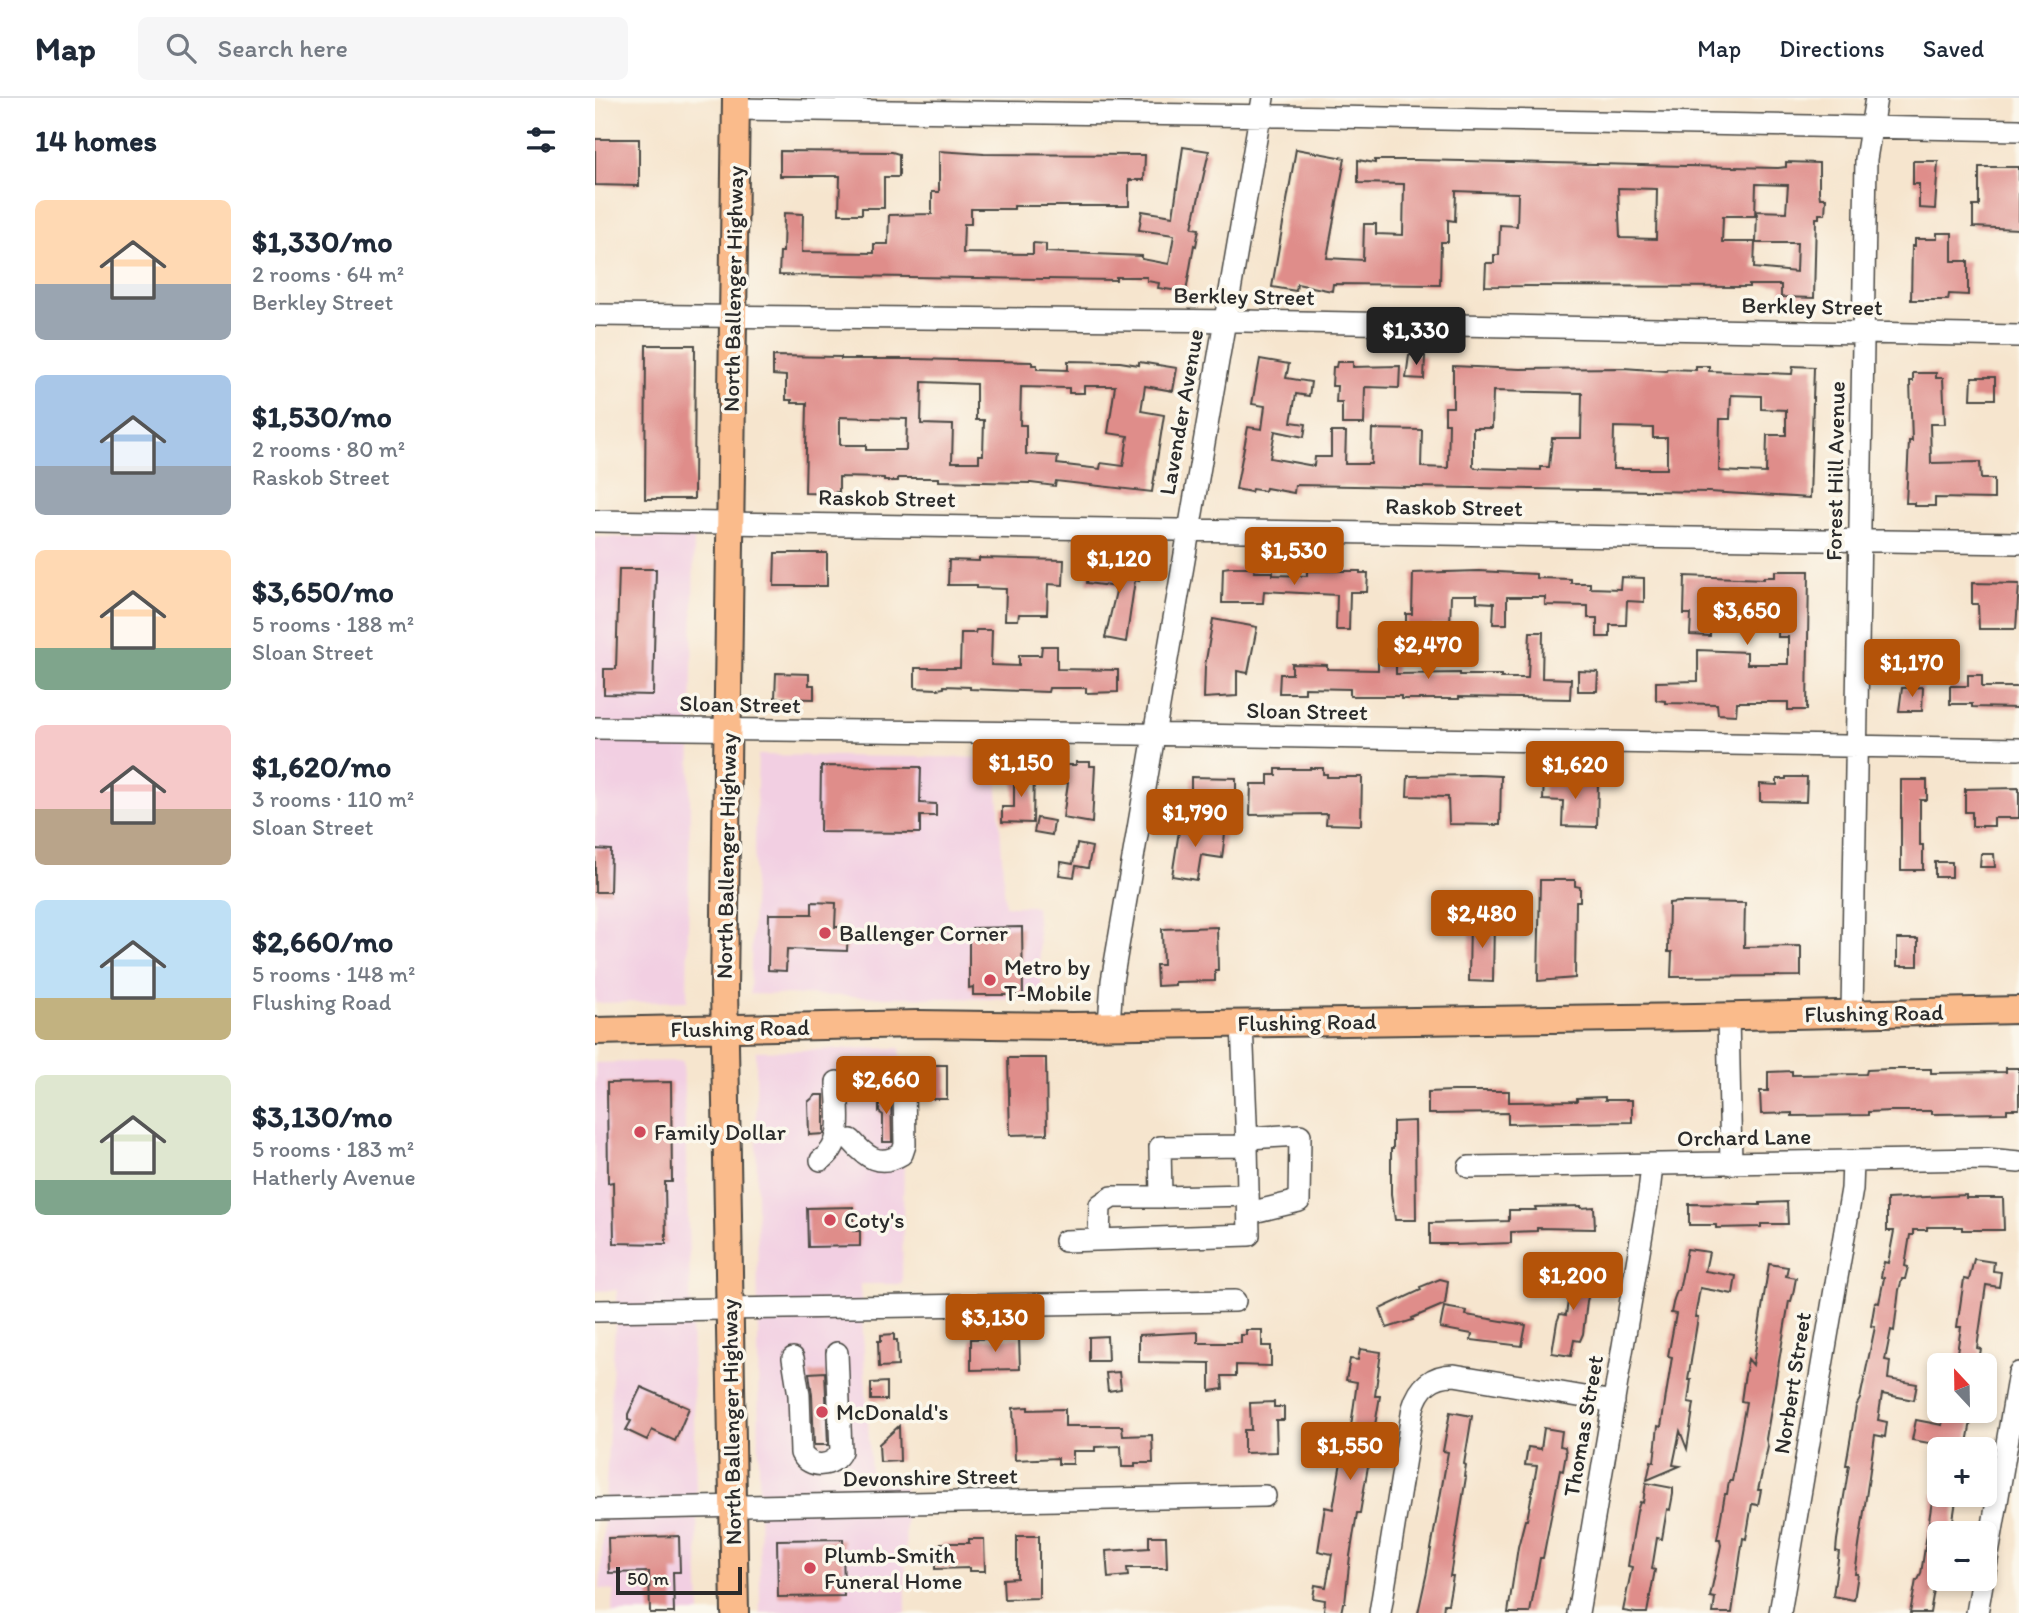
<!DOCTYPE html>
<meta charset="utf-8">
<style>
body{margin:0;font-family:Itim,sans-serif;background:#f6f6f7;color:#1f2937;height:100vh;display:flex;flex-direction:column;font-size:26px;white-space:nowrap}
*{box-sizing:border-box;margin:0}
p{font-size:23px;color:#747a83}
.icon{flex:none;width:38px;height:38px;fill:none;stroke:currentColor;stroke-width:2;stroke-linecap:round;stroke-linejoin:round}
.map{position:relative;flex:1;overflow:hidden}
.panel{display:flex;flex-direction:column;background:#fff;width:595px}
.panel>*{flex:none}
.needle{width:46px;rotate:338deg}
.controls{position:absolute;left:1332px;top:1255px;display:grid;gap:14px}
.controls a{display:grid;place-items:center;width:70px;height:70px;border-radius:10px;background:#fff;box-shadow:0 4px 10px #0003;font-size:35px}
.scale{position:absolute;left:21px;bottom:18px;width:126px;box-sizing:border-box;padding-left:7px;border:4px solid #2b2b2b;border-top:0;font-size:19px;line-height:24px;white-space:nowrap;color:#2b2b2b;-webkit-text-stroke:5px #fbf7ec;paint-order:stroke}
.price{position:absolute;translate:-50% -60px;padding:0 16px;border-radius:7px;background:#b45309;color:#fff;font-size:23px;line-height:46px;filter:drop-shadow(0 2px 4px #0008)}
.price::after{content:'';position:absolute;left:50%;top:42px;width:21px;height:16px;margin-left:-10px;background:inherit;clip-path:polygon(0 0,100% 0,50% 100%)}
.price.on{background:#222;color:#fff}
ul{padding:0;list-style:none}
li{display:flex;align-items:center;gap:21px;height:175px;padding:0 35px}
li span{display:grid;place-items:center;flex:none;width:196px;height:140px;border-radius:10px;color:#555}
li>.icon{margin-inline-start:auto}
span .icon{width:84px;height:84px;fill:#fffc;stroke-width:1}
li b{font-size:30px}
h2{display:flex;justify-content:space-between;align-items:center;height:84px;padding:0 35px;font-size:30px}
header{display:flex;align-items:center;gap:42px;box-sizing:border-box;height:98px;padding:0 35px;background:#fff;border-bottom:2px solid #e0e1e3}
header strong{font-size:33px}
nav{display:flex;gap:38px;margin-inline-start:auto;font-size:24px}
.search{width:490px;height:63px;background:#f6f6f7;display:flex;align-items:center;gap:18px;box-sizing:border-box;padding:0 24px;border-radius:10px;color:#747a83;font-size:26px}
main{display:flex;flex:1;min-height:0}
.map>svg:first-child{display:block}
.built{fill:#f2cfe2}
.building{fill:#df8d8a;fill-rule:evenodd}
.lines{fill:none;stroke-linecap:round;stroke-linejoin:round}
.minor-casing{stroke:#494743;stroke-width:24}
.major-casing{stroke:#494743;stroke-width:30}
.minor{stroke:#fff;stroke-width:21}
.major{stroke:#fabb8b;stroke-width:26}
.poi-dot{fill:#d1495b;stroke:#fbf7ec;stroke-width:2.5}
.labels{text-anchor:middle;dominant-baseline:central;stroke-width:7;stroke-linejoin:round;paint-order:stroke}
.street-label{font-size:23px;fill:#2b2b2b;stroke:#fbf7ec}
.poi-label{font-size:23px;fill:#2b2b2b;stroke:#fbf7ec;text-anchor:start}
</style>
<header>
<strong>Map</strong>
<div class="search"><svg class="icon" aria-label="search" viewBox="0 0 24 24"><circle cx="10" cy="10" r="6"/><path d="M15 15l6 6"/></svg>Search here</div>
<nav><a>Map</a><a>Directions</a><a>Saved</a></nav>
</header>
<main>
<section class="panel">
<h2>14 homes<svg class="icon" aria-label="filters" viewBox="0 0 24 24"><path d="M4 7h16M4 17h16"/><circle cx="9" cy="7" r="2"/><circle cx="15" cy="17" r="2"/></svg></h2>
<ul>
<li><span style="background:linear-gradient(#ffd9b3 60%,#9aa5b1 0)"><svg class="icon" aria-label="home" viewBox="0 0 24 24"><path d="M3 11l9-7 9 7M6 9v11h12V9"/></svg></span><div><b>$1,330/mo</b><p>2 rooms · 64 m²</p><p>Berkley Street</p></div></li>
<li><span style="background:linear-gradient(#a9c7e8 65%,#9aa5b1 0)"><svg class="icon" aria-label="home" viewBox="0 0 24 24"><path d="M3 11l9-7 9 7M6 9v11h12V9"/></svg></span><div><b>$1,530/mo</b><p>2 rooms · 80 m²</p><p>Raskob Street</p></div></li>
<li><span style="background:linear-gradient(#ffd9b3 70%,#7fa58c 0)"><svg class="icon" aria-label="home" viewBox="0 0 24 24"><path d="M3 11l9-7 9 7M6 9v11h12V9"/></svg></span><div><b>$3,650/mo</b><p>5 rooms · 188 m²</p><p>Sloan Street</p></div></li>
<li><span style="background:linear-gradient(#f6c9c9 60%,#b9a48a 0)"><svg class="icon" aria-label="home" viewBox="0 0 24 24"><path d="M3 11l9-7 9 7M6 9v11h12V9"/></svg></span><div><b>$1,620/mo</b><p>3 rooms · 110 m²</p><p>Sloan Street</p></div></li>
<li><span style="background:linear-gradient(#bfe0f5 70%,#c2b280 0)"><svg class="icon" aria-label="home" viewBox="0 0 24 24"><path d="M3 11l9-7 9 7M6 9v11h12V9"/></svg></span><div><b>$2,660/mo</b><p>5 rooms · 148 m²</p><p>Flushing Road</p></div></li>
<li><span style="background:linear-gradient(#dfe7d0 75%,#7fa58c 0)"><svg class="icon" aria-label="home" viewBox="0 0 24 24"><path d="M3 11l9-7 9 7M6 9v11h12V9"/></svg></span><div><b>$3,130/mo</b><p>5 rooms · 183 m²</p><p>Hatherly Avenue</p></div></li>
</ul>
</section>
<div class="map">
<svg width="1424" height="1515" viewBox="0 0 1424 1515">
<rect width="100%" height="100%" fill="#fbf7ec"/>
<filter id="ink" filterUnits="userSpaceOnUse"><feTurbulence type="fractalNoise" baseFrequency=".0143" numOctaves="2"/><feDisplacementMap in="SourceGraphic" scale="14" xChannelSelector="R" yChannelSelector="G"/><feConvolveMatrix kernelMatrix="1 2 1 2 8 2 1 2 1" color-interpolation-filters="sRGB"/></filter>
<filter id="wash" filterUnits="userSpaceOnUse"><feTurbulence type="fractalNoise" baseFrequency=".00686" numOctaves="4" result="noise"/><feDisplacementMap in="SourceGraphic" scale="28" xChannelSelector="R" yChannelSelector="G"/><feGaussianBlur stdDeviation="1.57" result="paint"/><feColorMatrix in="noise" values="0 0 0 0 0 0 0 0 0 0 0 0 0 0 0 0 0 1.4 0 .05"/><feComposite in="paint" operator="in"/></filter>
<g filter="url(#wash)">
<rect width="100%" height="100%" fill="#f6e5ce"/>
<path class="built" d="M0,439L99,440L92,903L0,905Z
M163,657L401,660L410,808H441L448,902L155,896Z
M305,950L309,1053L307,1186H265L276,1377L310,1380L311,1515H165L161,953Z
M88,963L105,1515H17L19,1493L5,1491L22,1192L0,1193V965Z"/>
<g id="blocks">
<path class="building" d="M0,41H44V88L0,87Z
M588,49L614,53L597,130L604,131L601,148L599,147L591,194L563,190L564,185L552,183V179H521V182L184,177L185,154H188L189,115L208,116L207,154L279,155V146H293L294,117L337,116V94H344V53L389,56L550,57L549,82H534V108H419V111H376V126H369L368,155L438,156V145L451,146V154L547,158V161L574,166L579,137L544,132L547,113L578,118Z
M701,51L750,60L732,160L768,162L769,126H781V136L808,137L809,86L763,85V62L780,65V62H820L1183,70L1191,69V64L1224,65V94L1225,100H1231L1230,116H1224V120H1221L1219,200L1186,199V187H1154V189L890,188L891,165H899V157H904L905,127L922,128L923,95L886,94L861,93L860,123L853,122V144H846L845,187L738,186L737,193L702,186L701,193L677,189ZM1161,86L1193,87L1191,114L1162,113L1161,145H1202L1201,174L1159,170L1160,144H1127L1128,118H1160ZM1023,90L1062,91L1061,141L1025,140Z
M185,53L297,54L304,56V79H289V110H267V116H244L245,78H185Z
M1318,63H1343L1340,111L1324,110V86H1318Z
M1384,69H1424V131L1378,129V108H1384Z
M1342,135H1357V163H1373V197L1354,196L1353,202H1316L1317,148H1320V141H1342Z
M51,247H100L99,401H50Z
M814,257L830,258L829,281L811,280Z
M178,258L246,259V261H320L437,264V267H442V271L473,272V263L525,264L544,267V264L582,270L578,293L550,288L546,313L569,317L557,394L461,383L460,388L436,385L344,383V380H303V383H289V380L244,379V394H241L242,396L210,395L212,305H197V302H191V278L178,277ZM327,284L381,286V322H389L388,357H384V364H357L358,327L326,326ZM489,288H520L513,335L533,338L528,368L506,365L505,371L462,366L463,358L431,356V327H425L426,289L474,290V295H489ZM245,319L312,321L311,352H271V347H245Z
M665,261L694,266L691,280L716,284L714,298L701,296L696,324L711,326L709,339L680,333L675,360L719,368L720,359H736V334H751L750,366H776L777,331L827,332L826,369L853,370L854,325H850V309H858V268L925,271L1028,270L1071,273L1072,271L1101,272V268H1114V273L1197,276L1198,268L1219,269L1215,400L1114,394L700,387L699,395L671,390L670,393L657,391L656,394L641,391L653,329L667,331L670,308L657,306ZM898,293L987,295L986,340H957L954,369H946V372L880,370L878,368V330H897ZM1136,297L1166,298V311L1191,312V337H1172L1171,375L1124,373L1125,321H1135ZM1019,329L1058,330V340H1072V371H1018Z
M742,264H758V269L805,268L804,290L770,289L769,326H747V305H741L742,288H737L738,269H741Z
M1318,275H1341V280H1348L1350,326H1335L1336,365L1385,364L1386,381H1399V401L1340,400V408H1319V405H1311L1314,343H1317L1315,283H1318Z
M1377,279H1400V301H1376Z
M180,455H232V488H179Z
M384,460L469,462L468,487L453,486L452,516H424L423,522H410L411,491L382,490V487H353L354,462L384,463Z
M526,461L548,465L544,483L540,482L531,544L510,540L522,489L492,485L494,472L519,475L521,464L525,465Z
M635,469H660L659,474H678V477L712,478V473H765V475H773L772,494H755L754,532H741L742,497L669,493L668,505H627L628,470Z
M24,471H61L58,597L9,596V571H21Z
M884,473L941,476V480L976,481V485H995V490L1025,491L1026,479L1049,480V504L1032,503L1031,527H1015V539H1002V520H993V508L950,507V499H912V526H898L899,505L882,504V497H856L855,527H838V533H811V516H817L818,475Z
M1180,473H1214L1212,612H1193V604H1142L1141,617L1123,616L1122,606L1070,605V603L1061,602V584L1103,583V552L1152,554V566H1193V539H1183L1184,500L1116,499L1115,538L1095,537L1096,516H1089L1090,478L1169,481V479H1180Z
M1377,485L1424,486L1421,531H1384L1383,506H1377Z
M618,521L662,529L653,575L642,573V598L609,600L610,568Z
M381,532H397L396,567L424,568V557H446L447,548H462V571L523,572V594L491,595V590H454L453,594L375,591V589L349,588V590L343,591L320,590V570H365L366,535H380Z
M935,534H948L947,580L976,581L975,601L864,599V601H806V598H755V591L710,590V595H684L685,576H697V566L732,567V571L783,572V548H801V576L865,575V577H906V580H933Z
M983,573L1003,574L1002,593H983Z
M181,575L214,576V587H219V601L180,600Z
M1373,577H1387V589H1424V610L1377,609V606H1355V588H1373Z
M1328,589L1327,613H1304L1307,590Z
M481,664H495V668H500L497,725L468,720L473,685H458V667H481Z
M226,668L326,669L325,705L341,706V718H325V735L225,734Z
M715,670H728V676H732V679H767L766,727L731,726L732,716L655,717L656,686H673V677H681V671H715Z
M419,672L439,673L438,725L407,724V709H419Z
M883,677L906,678L905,727L854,726L853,699L812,698L813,678Z
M596,679L641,680V697H596Z
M1191,679H1212L1211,704L1165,703V686L1182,687V681H1191Z
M949,682L1003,684L1002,729L967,728L968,703L948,702Z
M1306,682H1332V702H1325V747H1328V772H1306Z
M1424,690V720H1399V728H1377V714H1370V691Z
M442,720L459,723L457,737L439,734Z
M586,720L605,723L603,733L630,736L627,760L606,757L602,782L577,778Z
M482,746L497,749L493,770L481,768L479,779L464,777L466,764L478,766Z
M0,751L16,752L15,794H0Z
M1386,756H1399L1400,769H1385Z
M1340,764H1357V779H1340Z
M945,782H980V788L985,789V803H981L980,880L943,883Z
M217,804L241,805L240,829H253L252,853L192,851L191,873L173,872L174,816H217Z
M1085,804L1150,805L1149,849L1206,848V878L1076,879L1077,854H1073L1074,805Z
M875,821H899L898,884L874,883Z
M427,829L428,897H378V889L374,890V837H377V830Z
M622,829L623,872H620V883L580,884V887L562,888L561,867H568L567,831Z
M1302,841H1323V868H1302Z
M413,960H451L452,1036L415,1037Z
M314,967H352V1001H337V997H322L321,984L314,972Z
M1411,970H1424V1011H1412V1015L1337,1016V1013H1296L1273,1014V1017L1197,1018V1015L1166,1016L1165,993H1173V974L1197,973V977L1271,976L1272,972L1295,971H1336V975L1411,974Z
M76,984L77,1084H70L71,1146L19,1145L18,1084L13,1085L12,985Z
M859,993H914V1004L982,1003V1000L1010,999V1002H1037V1024L913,1026V1015L833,1016V994Z
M284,995H296L297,1044H288V1017L284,1014Z
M221,997H229V1036L214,1037L213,1004Z
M820,1023L821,1122H800L796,1096V1051H798V1024Z
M1371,1097V1100H1408L1409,1132H1367V1129H1332V1132H1318V1137H1315L1310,1168L1313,1169L1310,1181H1307L1304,1192L1299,1233L1296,1232L1290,1262L1295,1263L1293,1281L1322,1286L1319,1302L1287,1296L1283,1322L1292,1324L1290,1339L1280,1337L1260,1476H1263L1259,1502L1238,1498L1244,1454L1241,1453L1242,1442L1254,1367H1251L1261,1308L1265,1301L1280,1229L1276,1228L1280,1204L1284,1205L1289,1180L1286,1179L1289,1164L1293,1165L1299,1133H1292V1101Z
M1192,1104L1193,1126H1166V1129L1121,1130V1127H1094V1106L1165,1107V1105Z
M986,1108V1110L999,1109L1000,1131L942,1130V1133L916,1134V1145L861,1147V1146H835V1125L914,1123V1112H941L940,1109Z
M258,1109V1133H265V1148L213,1149L212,1110Z
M1092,1151L1114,1154L1110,1173L1141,1178L1138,1196L1105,1190L1100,1219H1103L1093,1282H1096L1093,1304L1099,1305L1092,1351L1085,1333L1078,1367L1085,1368L1052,1382L1056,1363L1059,1364L1063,1328L1066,1329L1077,1259L1073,1258L1081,1216L1076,1215L1079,1201L1082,1193H1084Z
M1379,1161L1399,1164L1398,1173L1406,1174L1404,1189L1391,1187L1382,1250L1386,1251L1383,1267H1360L1366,1229H1362L1369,1181L1374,1182Z
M1174,1166L1193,1169L1191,1178L1201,1180L1198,1196L1196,1203H1194L1171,1341L1173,1349L1163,1392H1166L1163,1407L1157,1406L1151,1441L1148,1440L1137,1515H1118L1120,1500L1115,1499L1126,1447L1125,1441H1122L1130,1396H1132L1134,1383H1137L1151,1304L1146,1303L1149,1282L1153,1261L1158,1267Z
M968,1172L1000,1177L997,1193H995L992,1203L988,1236L985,1243L979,1242L976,1258L957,1255L962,1224L965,1216L971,1217L975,1189L965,1188Z
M845,1181L853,1183L850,1206L817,1220L818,1222L792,1230L785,1211L826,1192L825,1189Z
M849,1209L872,1213L871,1217L931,1227L927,1248L876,1242L877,1236L845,1230Z
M651,1232H667V1248H676V1268L641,1267V1278H627L628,1291L615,1293V1265L544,1264V1237L603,1234V1245H646V1237H651Z
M299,1236V1242H302L303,1268L284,1269L283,1243H286V1237Z
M512,1238L513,1263H494V1239Z
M424,1240L425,1271L376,1272V1241Z
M765,1251L786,1254L780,1298H785L765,1415H762L755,1458L750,1505H748L746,1515H739L729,1513L730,1502L718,1500L720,1487L731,1489L737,1456L723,1453L730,1409L738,1411L746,1364L751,1365L762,1284L751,1282L755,1261L763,1262Z
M230,1274L233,1347H219L217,1297L214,1275Z
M524,1274L526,1291L513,1293L511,1275Z
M292,1284V1302H276V1285Z
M46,1289L94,1310L80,1343L57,1332L52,1342L31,1332L36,1323L33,1322V1316Z
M679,1304V1309H689V1322H681L682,1354L649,1355V1332H656L655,1305Z
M433,1309V1312L470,1311V1328H527L528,1338L557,1337L558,1365H540V1369H527L526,1348L500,1349V1353H478V1366H463V1360L420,1362L418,1310Z
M1350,1312H1378L1371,1351H1350L1351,1348L1317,1342L1321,1322L1347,1327Z
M855,1314L877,1318L869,1366L871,1367L869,1378L871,1379L855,1478H858L853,1506H849L848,1515H823L832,1474L853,1354L848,1353Z
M304,1328L305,1363L285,1364L284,1346Z
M949,1330L967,1333L965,1348L970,1349L971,1356L968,1373L965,1372L948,1460H945L935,1515H913L923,1449L930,1422H932L942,1368L930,1367L933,1349L946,1351Z
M1051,1385L1078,1390V1396L1075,1412L1072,1411L1067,1441L1062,1440L1057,1471L1060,1472L1052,1515H1041L1028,1513L1037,1469L1033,1468L1042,1413L1045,1404L1048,1405Z
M1338,1396H1362L1356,1435H1344V1481L1341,1480L1335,1515H1315L1321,1482H1323L1326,1476Z
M84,1438L85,1474H78L79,1515H55L54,1474L14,1475L13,1440Z
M422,1438H444V1500L409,1501L408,1481L422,1480Z
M554,1438H571L572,1470H532L533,1478L513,1480L511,1453L554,1450Z
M248,1441L249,1498L183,1499L182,1442Z
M374,1441H389L390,1473H374V1470L340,1471V1449H346V1445H374Z"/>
</g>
</g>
<g filter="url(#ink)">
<use href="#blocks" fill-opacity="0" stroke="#494743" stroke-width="2"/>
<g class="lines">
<g class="minor-casing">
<path id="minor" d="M141,11L685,18L1424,32
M0,217L649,223L1424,238
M0,423L1424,445
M0,630L539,636L1424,651
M1257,916L1271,61L1281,0
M1133,918L1136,1066
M647,925L652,1048
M514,927L517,883L668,0
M652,1040L705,1037L704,1103L654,1115
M256,1042C271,1059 284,1070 307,1056L310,1047L309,989L305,981L294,980
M226,1062C251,1046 242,1010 242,984
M874,1069L1392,1061L1424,1064
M504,1142L505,1107L517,1099H566
M470,1143L654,1137L652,1048L565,1049L566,1099L653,1097
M0,1213L640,1203
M198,1260L204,1297L206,1355C215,1371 238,1370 246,1353L242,1255
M0,1411L670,1398
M1390,1474L1424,1275
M785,1515L818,1310C824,1289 837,1277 859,1277L1019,1304
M983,1515L1054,1094L1057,1068
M1185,1515L1257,1091L1258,1064
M1382,1515L1388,1480"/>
</g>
<g class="major-casing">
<path id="major" d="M0,933L323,926L477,928L1100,919L1424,912
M140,1515L129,890L141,0"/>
</g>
<use href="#minor" class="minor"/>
<use href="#major" class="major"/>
</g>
</g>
<g class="poi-dot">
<circle cx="230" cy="835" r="7"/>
<circle cx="395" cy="882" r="7"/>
<circle cx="45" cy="1034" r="7"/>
<circle cx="235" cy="1122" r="7"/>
<circle cx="227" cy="1314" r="7"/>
<circle cx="215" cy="1470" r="7"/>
</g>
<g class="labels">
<g class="street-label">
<text transform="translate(138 191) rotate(-89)">North Ballenger Highway</text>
<text transform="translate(649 198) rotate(1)">Berkley Street</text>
<text transform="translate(1217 208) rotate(1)">Berkley Street</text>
<text transform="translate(586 314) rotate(-80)">Lavender Avenue</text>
<text transform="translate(1240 373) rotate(-89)">Forest Hill Avenue</text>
<text transform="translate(292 400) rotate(1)">Raskob Street</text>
<text transform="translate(859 409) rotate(1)">Raskob Street</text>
<text transform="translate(145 606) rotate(1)">Sloan Street</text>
<text transform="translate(712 613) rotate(1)">Sloan Street</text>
<text transform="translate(131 758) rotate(-89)">North Ballenger Highway</text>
<text transform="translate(1279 915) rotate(-1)">Flushing Road</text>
<text transform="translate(712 924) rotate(-1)">Flushing Road</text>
<text transform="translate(145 930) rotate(-1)">Flushing Road</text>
<text transform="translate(1149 1039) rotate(-1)">Orchard Lane</text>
<text transform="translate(1197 1285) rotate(-81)">Norbert Street</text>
<text transform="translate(136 1324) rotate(-91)">North Ballenger Highway</text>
<text transform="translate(988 1328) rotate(-80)">Thomas Street</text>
<text transform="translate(335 1379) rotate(-1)">Devonshire Street</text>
</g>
<g class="poi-label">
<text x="244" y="835">Ballenger Corner</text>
<text x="409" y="869">Metro by<tspan x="409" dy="26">T-Mobile</tspan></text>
<text x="59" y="1034">Family Dollar</text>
<text x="249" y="1122">Coty's</text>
<text x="241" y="1314">McDonald's</text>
<text x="229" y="1457">Plumb-Smith<tspan x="229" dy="26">Funeral Home</tspan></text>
</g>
</g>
</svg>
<div class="controls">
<a><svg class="needle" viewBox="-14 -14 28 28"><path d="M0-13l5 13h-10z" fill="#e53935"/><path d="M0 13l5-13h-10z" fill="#747a83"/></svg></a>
<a>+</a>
<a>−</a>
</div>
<div class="scale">50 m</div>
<b class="price on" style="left:821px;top:269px">$1,330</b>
<b class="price" style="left:699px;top:489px">$1,530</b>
<b class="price" style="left:524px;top:497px">$1,120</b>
<b class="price" style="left:1152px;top:549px">$3,650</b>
<b class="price" style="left:833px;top:583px">$2,470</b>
<b class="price" style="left:1317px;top:601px">$1,170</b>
<b class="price" style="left:426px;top:701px">$1,150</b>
<b class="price" style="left:980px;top:703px">$1,620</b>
<b class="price" style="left:600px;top:751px">$1,790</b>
<b class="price" style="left:887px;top:852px">$2,480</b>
<b class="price" style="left:291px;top:1018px">$2,660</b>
<b class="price" style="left:978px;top:1214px">$1,200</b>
<b class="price" style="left:400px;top:1256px">$3,130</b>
<b class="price" style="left:755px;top:1384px">$1,550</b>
</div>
</main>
